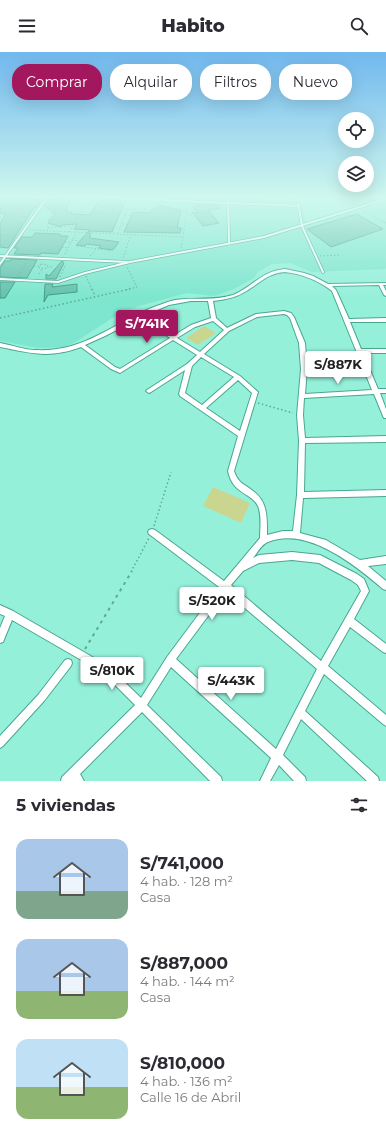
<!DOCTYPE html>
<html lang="es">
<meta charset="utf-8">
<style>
body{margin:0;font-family:Montserrat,sans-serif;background:#f7f7f7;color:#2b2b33;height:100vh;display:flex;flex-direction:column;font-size:15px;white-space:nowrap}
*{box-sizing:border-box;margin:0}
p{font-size:13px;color:#7c7c81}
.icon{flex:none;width:22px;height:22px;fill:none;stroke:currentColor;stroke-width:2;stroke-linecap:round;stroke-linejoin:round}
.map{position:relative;height:729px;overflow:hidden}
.details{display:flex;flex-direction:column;background:#fff;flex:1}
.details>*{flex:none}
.banner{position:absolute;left:12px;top:12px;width:362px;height:36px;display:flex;gap:8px}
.fabs{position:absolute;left:338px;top:60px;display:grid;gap:8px}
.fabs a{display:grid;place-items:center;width:36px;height:36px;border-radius:50%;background:#fff;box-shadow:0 4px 16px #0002;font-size:20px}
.price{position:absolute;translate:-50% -34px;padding:0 9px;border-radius:4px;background:#fff;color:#222;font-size:13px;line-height:26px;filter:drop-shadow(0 1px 2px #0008)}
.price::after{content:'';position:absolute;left:50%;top:24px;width:12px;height:9px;margin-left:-6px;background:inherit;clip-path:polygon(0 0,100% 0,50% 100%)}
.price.current{background:#a3175e;color:#fff}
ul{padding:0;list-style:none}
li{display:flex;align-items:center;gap:12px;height:100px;padding:0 16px}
li span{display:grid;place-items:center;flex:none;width:112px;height:80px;border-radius:12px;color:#555}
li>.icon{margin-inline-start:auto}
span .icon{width:48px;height:48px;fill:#fffc;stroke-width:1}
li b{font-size:17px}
h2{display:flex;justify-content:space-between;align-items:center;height:48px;padding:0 16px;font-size:17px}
.pill{padding:0 14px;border-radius:16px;background:#fff;box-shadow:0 4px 16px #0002;font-size:14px;line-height:36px}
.pill.current{background:#a3175e;color:#fff}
header{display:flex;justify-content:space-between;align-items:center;height:52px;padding:0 16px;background:#fff;font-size:18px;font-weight:800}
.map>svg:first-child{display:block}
.built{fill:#7ee6ce}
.green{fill:#cad68f}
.building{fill:#65c1ac;stroke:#3c9a86}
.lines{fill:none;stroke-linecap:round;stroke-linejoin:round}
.lane-casing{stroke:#49a691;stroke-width:3.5}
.street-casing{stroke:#49a691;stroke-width:2}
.path-far2{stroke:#62a696;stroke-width:1;stroke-dasharray:1.5 2;stroke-linecap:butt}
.path-far1{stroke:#62a696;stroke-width:1.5;stroke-dasharray:1.5 2.5;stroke-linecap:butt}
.path{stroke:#62a696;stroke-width:2;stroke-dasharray:3 4.5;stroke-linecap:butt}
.lane{stroke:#fff;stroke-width:2}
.street{fill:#fff;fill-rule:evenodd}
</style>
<header><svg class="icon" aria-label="menu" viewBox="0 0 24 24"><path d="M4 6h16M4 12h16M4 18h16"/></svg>Habito<svg class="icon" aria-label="search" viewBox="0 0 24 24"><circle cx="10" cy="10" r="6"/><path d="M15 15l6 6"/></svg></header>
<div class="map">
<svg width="386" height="729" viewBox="0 0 386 729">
<rect width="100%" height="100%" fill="#95f0da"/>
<path class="built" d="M0,144H300L306,170L386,144V217L312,220L290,211L272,212L258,220L254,226L234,237L214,244L187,241L139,254L117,263L77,289L64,295L38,296L0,289Z"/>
<path class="green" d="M264,144H294V150L264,149Z
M204,274L216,281L198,293L186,286Z
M213,435L250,451L241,471L203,454Z"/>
<path class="building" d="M4,144L33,145L31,147H43L38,154L33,157L8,196L0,195V172L6,161H0V146Z
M49,147L70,149H71L66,157L68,158L67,160L72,161L71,162L90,163L99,148L125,150L112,180L90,179V186L119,190L113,198L99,196L101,194L87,192L85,194L76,193L90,178L74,177L77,172L61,173V175L48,171L55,162L44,154Z
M201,152L217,153L220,156L208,158L219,171L203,174L192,160L199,161L193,155Z
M158,153L181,158L177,176H181L180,181L124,180L133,160L149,161Z
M357,162L383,177L331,195L307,177Z
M35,181L60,182V184H68L58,202L41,201L40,203L14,202L18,196H14L22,185H32Z
M11,207L37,208L27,226L0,225V216L5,209H10Z
M62,209L64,211L56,227H46V222L49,224Z
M0,230H15L5,246H0Z
M45,232H53L52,235L77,232V240L48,243L44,250Z"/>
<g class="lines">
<g class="lane-casing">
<path id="lane" d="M64,144L299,154
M228,144L229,191
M297,144L302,174L323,220
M0,204L127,210
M0,212L48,144
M0,227L58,230L85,221L130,210L264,185L386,147"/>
</g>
<g class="street-casing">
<path id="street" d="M285,217L304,221L313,224L328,232L386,231V233H383L386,239V244L384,243L379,233L332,234L336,238L349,267L386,266V270H350L361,297H386V301H363L378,337H386V341H380L386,357V366H384L383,364L374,342L304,346L303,363L305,386L386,384V390L305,391L304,440L386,438V444L303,446L300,481L326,488L360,508L386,504V512L368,514L386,529V538L383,537C355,513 307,474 268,490C262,492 257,501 253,506L259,503L292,500L320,503L357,522L364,527L369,539L354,567L386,592V601L383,600L350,575L328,614L386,663V674L383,672L324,622L305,659L378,725L379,729H367L301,667L283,703L305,725L306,729H294L279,713L270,729H260L271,706L171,615L147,653L221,725L222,729H210L142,660L80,722L84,729H61L62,725L135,653L102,620L12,568L3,590L0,591V576L5,564L0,562V553L13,559L108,614L141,646L167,605L219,535L149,482L148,480L149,478L152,477L155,478L224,529L260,486C260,476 262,464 258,454C253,444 241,442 234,433C231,429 229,424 228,419L238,384L180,344L179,342L185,318L151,340L149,341L146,339L147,338L187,312L197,303L173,288L120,321L111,317L81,295C49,307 31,301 0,295V291C12,293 24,298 36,298C77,300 102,280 137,263V262C141,261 145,259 149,257C157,254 166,250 175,248C194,245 214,249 233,243C253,235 261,219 285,217ZM285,220C302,222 318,228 332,239L372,338L305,342L307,317L305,291L294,265L291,261L284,259L256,262L227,276L216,266L213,249C223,248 234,246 243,241C258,233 267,221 285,220ZM191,249H208L211,266L191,273L173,284L143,264L169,253ZM284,262L287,263L290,266L299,291L301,317L297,363L299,389L297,443L293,479H283L267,483C267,466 268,450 253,439C244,432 238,431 234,419L258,340L240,324L204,302L229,279L257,265ZM140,266L170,286L120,317L115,315L85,293L105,284ZM213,269L224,278L200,300L177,286L195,275ZM201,305L234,325L202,353L185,341L192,314ZM238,328L252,341L240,379L206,356ZM292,508L319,511L351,528L358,533L361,539L321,609L231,533L243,519L259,511ZM226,540L317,617L276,697L176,607Z
M68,607L71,608L72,611L71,614L44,649L3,694L0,696V684L38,643L65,608Z"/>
</g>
<path class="path-far2" d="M0,149L29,151L32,147H36
M153,151L151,158H156
M0,154L18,155L21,152H31L38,144
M2,157L7,150
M19,157L13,164L27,165
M127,157L151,158
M43,158L63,159
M67,159L126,162
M159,159L187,160
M363,159L386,171
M187,162L194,163L212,159L209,156
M125,163L154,164
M348,163L367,174
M3,164H13
M21,165L27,157
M0,166L3,161L12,159L14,156L33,157
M335,168L365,186
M122,172L184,176
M319,173L332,181
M148,174L153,171
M61,175L73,174
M48,176L57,175
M29,178L183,185
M47,179L49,167L62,147
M69,180L86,150
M118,181L129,151
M0,183L9,184L4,192H0
M58,183L60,180
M72,188L80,189
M65,190H71
M77,194L112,199
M62,195L68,196
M181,196L188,154
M65,202L78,177
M90,204L98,195
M320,204L341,203
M123,206L131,182
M41,212L48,213L45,217L39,216Z
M34,214H40
M47,215H53
M39,222L42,217
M18,224L27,210
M86,224L92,238
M60,225L66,212
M126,238L137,235L127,215"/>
<path class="path-far1" d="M92,237L95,244
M0,266L130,237
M258,351L293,361
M154,474L171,420
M131,520L149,486"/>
<path class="path" d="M85,597L132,519"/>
<use href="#lane" class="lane"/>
<use href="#street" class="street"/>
</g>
<linearGradient id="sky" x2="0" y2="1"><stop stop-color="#71b8ee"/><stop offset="0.59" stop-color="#cff8ee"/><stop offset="1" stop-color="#cff8ee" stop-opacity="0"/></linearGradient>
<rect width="386" height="246" fill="url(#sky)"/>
</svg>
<div class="fabs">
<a><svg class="icon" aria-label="locate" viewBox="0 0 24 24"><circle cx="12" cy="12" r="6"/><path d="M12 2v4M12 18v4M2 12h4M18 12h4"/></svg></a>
<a><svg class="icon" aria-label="layers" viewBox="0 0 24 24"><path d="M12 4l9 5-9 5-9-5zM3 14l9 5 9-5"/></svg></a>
</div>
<b class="price current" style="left:147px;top:292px">S/741K</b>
<b class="price" style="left:338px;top:333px">S/887K</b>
<b class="price" style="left:212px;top:569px">S/520K</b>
<b class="price" style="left:112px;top:639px">S/810K</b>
<b class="price" style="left:231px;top:649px">S/443K</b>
<div class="banner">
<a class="pill current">Comprar</a>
<a class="pill">Alquilar</a>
<a class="pill">Filtros</a>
<a class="pill">Nuevo</a>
</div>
</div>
<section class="details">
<h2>5 viviendas<svg class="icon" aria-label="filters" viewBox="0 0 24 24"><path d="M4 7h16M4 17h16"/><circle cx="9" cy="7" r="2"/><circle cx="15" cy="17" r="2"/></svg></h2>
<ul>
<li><span style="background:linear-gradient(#a9c7e8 65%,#7fa58c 0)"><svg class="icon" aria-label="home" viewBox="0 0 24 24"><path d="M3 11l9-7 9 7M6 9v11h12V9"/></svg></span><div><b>S/741,000</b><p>4 hab. · 128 m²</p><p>Casa</p></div></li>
<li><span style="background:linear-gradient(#a9c7e8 65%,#8fb573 0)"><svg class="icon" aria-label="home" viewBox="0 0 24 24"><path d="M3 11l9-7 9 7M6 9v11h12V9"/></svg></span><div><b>S/887,000</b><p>4 hab. · 144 m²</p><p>Casa</p></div></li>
<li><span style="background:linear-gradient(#bfe0f5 60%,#8fb573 0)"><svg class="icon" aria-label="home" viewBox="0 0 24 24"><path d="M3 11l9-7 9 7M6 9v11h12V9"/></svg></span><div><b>S/810,000</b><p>4 hab. · 136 m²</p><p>Calle 16 de Abril</p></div></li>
</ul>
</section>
